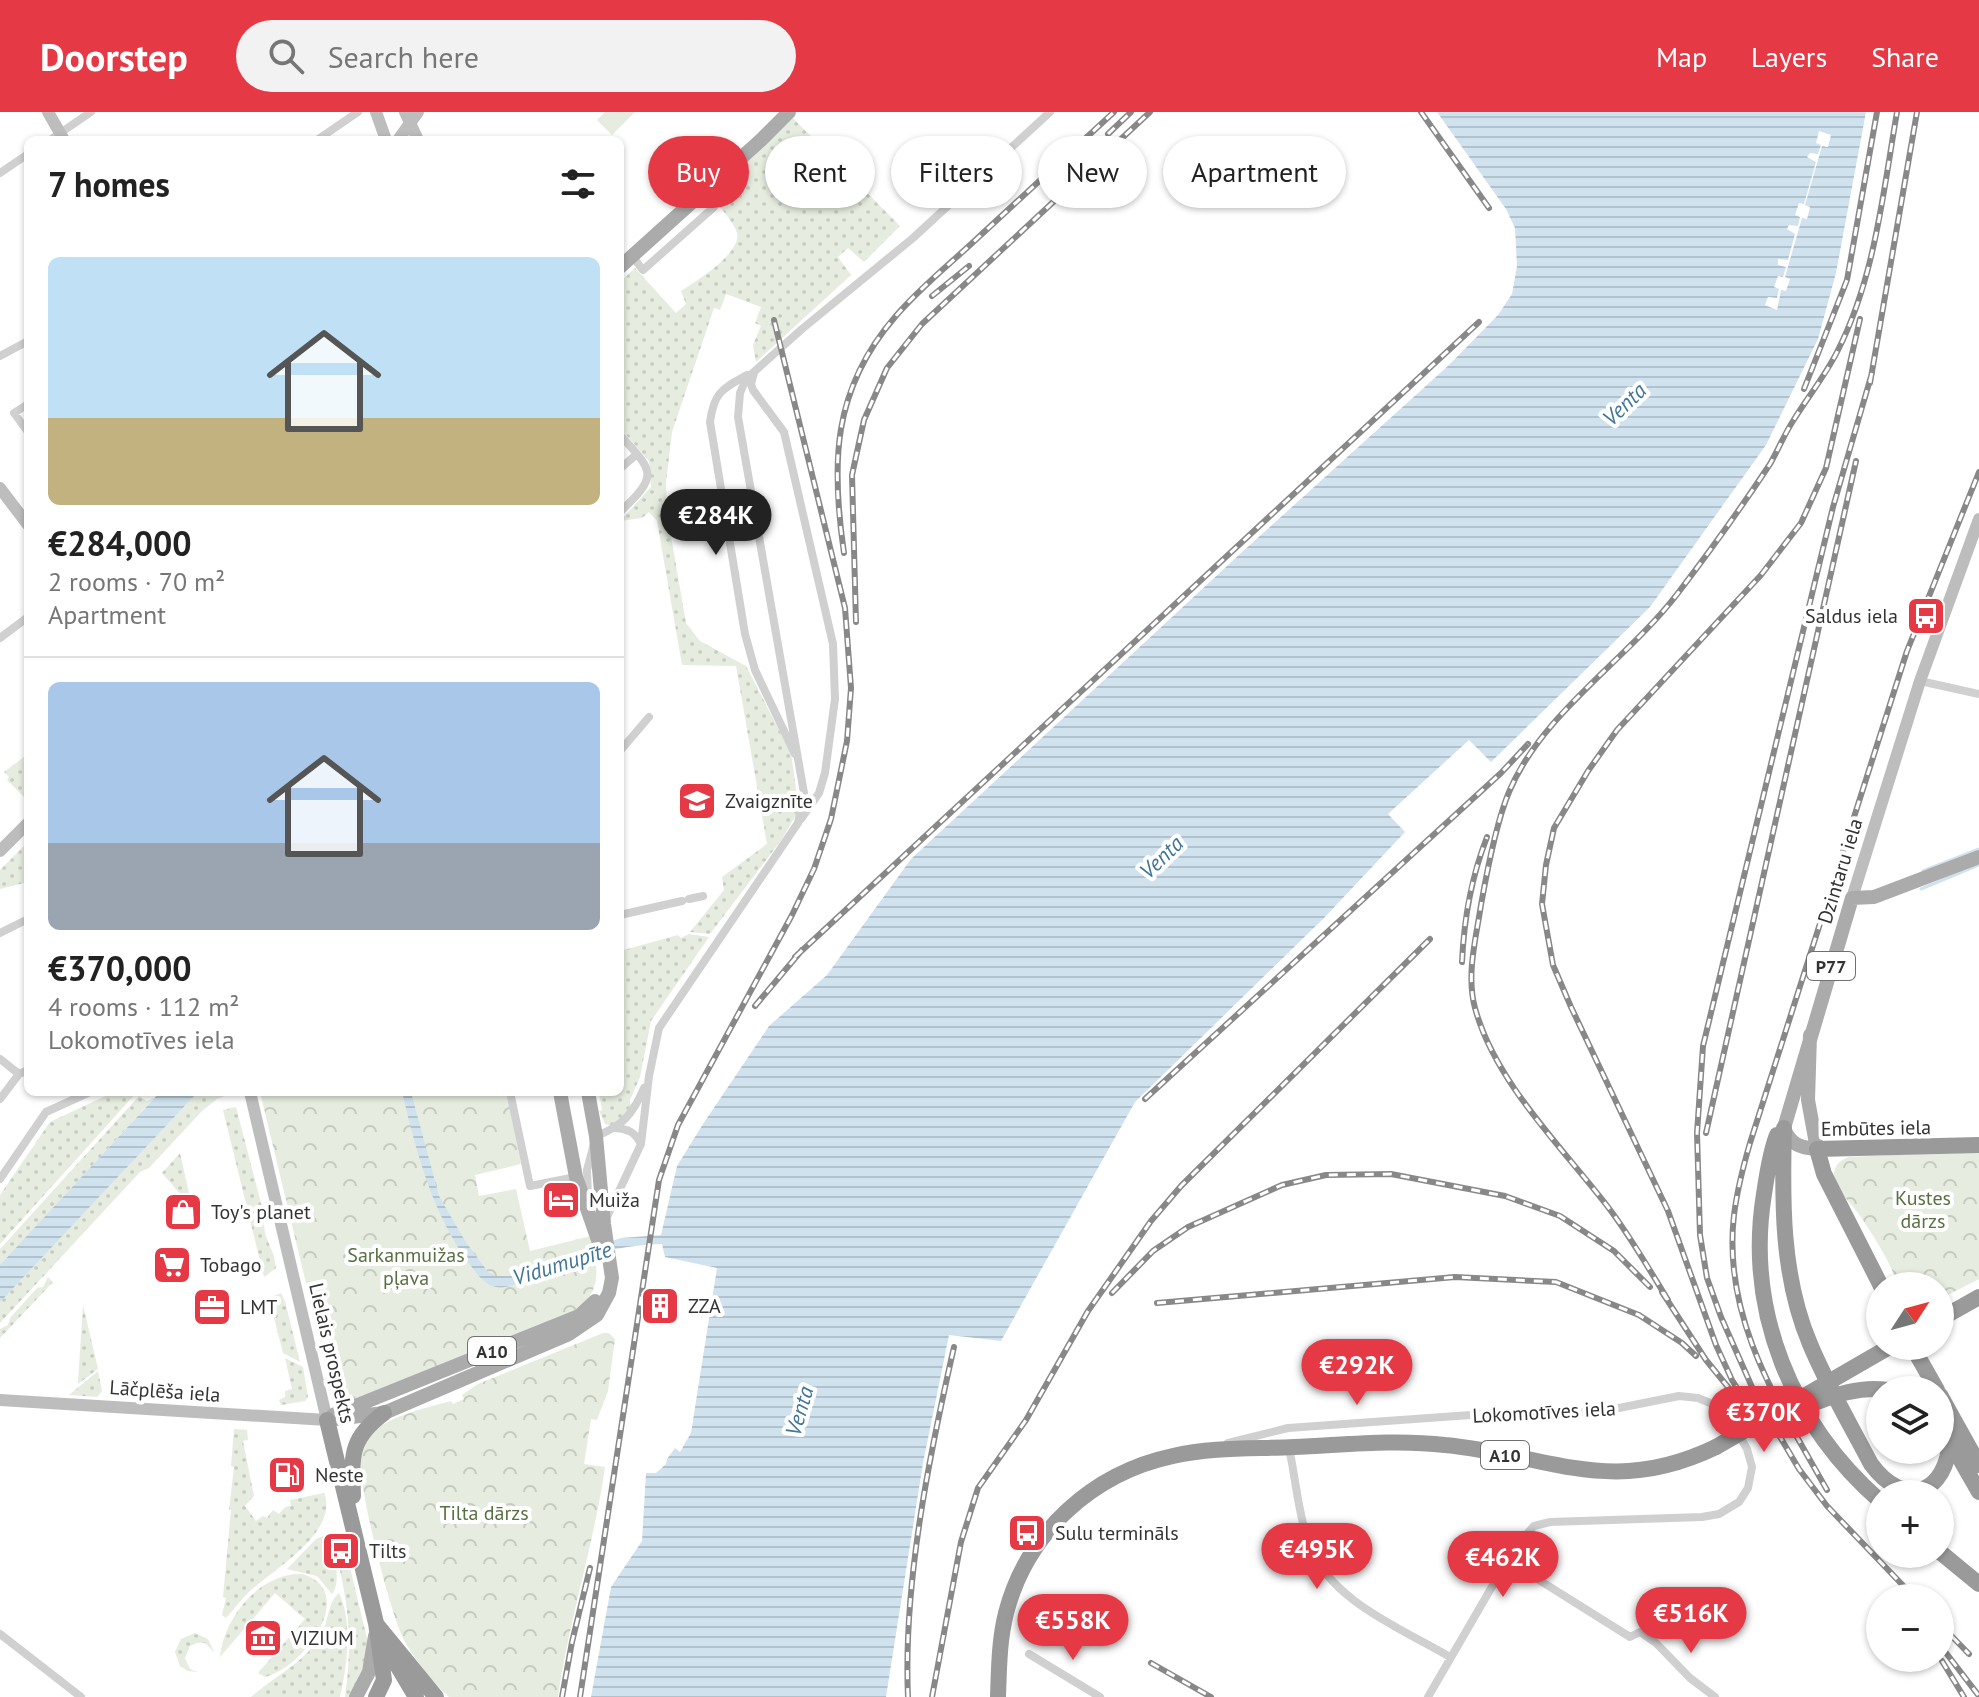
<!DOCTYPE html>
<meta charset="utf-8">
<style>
body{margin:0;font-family:"PT Sans",sans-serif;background:#f2f2f2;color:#222;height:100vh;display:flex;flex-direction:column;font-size:30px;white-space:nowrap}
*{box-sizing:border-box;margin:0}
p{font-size:26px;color:#767676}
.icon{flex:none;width:44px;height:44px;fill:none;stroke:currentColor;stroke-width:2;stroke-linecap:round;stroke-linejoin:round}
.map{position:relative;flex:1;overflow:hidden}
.side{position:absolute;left:24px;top:24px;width:600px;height:960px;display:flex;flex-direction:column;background:#fff;border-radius:12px;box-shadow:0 2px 6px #0004}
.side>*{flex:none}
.hud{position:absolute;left:648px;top:24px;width:760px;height:72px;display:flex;gap:16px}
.needle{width:52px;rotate:54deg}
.fabs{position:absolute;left:1866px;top:1160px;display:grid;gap:16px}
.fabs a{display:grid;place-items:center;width:88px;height:88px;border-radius:50%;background:#fff;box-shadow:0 2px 6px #0004;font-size:40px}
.price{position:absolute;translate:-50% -68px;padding:0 18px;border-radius:28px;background:#e63946;color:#fff;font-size:26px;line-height:52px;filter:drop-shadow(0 2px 4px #0008)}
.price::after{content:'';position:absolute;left:50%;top:48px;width:24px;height:18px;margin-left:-12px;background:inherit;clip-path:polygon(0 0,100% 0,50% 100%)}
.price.on{background:#222;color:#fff}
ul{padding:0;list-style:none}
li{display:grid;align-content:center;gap:16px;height:424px;padding:0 24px}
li+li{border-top:2px solid #e0e0e0}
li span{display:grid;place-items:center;height:248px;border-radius:12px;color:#555}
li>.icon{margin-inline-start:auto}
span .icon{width:144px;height:144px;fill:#fffc;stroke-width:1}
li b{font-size:34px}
h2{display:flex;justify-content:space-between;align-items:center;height:96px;padding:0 24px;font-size:34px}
.chip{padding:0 28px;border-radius:36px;background:#fff;box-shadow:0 2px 6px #0004;font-size:28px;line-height:72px}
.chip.on{background:#e63946;color:#fff}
header{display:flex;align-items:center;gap:48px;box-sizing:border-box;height:112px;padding:0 40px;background:#e63946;color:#fff}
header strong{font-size:38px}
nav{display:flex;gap:44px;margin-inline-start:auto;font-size:28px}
.search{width:560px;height:72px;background:#f2f2f2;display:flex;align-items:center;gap:20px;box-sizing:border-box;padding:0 28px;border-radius:44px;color:#767676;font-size:30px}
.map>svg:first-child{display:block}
.grass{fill:url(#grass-dots)}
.forest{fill:url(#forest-crowns)}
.pitch{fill:#e6ecdf}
.water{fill:url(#water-rules)}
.pier{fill:#fff}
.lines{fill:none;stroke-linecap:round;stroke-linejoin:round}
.stream{stroke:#cfe2ee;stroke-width:3}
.street{stroke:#d0d0d0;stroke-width:8}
.secondary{stroke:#bdbdbd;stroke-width:12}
.primary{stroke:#ababab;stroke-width:14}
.highway{stroke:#9a9a9a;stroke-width:16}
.rail-casing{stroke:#888;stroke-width:6}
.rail{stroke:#fff;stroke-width:3;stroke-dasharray:9;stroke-linecap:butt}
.highway-bridge{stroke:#9a9a9a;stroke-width:16}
.labels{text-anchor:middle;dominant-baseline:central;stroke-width:8;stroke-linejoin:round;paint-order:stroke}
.shield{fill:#fff;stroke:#707070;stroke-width:2}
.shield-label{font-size:18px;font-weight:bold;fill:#333}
.poi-label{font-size:20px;fill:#333;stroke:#fff;text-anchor:start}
.street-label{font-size:20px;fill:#333;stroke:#fff}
.park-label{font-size:20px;fill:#56703f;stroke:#fff}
.water-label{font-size:22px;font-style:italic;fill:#3f7597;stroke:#fff}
</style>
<header>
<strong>Doorstep</strong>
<div class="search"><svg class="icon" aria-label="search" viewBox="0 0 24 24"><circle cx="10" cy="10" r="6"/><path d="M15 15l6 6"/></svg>Search here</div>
<nav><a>Map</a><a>Layers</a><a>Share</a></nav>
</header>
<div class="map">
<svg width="1979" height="1585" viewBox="0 0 1979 1585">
<defs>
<pattern id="grass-dots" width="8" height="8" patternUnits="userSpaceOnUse" patternTransform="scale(2)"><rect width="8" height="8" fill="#e6ecdf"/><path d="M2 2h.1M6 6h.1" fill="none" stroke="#c6cbc0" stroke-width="1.8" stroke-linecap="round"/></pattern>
<pattern id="forest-crowns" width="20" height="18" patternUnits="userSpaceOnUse" patternTransform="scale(2)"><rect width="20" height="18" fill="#e6ecdf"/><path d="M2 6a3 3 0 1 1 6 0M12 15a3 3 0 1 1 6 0" fill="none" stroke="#c6cbc0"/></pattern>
<pattern id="water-rules" width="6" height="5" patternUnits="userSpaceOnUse" patternTransform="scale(2)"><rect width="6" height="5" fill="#cfe2ee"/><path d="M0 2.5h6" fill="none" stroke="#b2c2cd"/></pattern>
</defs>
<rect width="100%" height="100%" fill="#fff"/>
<path class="grass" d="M793,6L900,114L864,150L848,136L838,145L851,163L756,250L753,233L761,214L755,211L761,195L726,182L720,198L714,196L672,320L666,371L667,401L686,511L700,529L746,554L791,641L798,690L796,703L782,727L710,822L690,820L724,778L722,765L767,732L736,554L682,553L657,409L649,400L642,406L620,409L651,375L649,349L620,316V170L635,156L676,201L686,192L681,179C695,170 742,141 737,121C733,108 718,94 711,83Z
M28,642V683L25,686L7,668L9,665L4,660Z
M28,730V770L0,777V758Z
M689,822L709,825L651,909L640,965L630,988V992L633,991L623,1006L611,1014L605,1012L599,999L602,998L599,980H620V839L678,823L681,826Z
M114,980H137L0,1132V1083L50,1010Z
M198,980H235L217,987L202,999L149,1056L140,1060L0,1211V1189Z
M139,984L147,989L154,986L0,1154V1137Z
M236,995L262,1095L265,1122L274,1144L276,1156L264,1165L223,998Z
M180,1041L191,1090L189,1092L162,1061Z
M48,1165L53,1170L0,1226V1217L8,1213L10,1206L37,1176L43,1175Z
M281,1181L285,1189L300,1250L283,1241L269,1186Z
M83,1193L98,1257L78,1272V1269Z
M285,1246L303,1255L308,1285L305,1289L281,1293L279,1288L285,1285V1279L292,1277Z
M98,1259L102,1279L97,1285L69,1283Z
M234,1317L247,1318L248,1328L243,1329L254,1384L245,1394L256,1409L263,1404L267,1406L273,1398L279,1402L285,1395L291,1394L290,1388L324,1381C339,1417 281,1453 256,1474C244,1483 236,1495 226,1506L222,1503L226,1486L223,1485L231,1398H229L234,1355L231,1354Z
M323,1424C335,1433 342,1470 332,1482L317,1464L287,1457L316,1427Z
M344,1443H347L369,1535L370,1542L353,1585H345C352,1533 350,1501 338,1450Z
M303,1462C360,1481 302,1557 265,1565L258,1561L305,1507L275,1481L220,1545C224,1505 260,1460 303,1462Z
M339,1481C353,1510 347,1555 340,1585H251C274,1565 301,1552 319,1527C329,1513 326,1492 339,1481Z
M195,1521L208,1527L214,1540L205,1531H197L190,1534L185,1546L190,1557L198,1560L188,1559L180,1554L175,1540L181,1527Z"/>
<path class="forest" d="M260,980H507L521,1052L475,1063L479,1084L516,1077L530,1139L591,1124C597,1156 604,1176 576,1199L347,1290L336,1287L330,1271Z
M1979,1039V1167L1940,1187V1174H1898C1890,1148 1873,1123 1858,1101C1851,1091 1839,1081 1835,1069C1832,1057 1837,1049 1849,1045Z
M603,1221H609L615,1227L608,1279L597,1308L591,1307L584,1352L605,1355C594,1433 569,1507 558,1585H449C432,1570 415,1548 404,1528C390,1501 359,1378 361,1349C361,1341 364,1333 368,1326C380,1306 429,1295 451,1289L453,1292L464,1287L462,1283L478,1272Z"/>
<path class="pitch" d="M605,0H635L612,23L597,8Z"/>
<path class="water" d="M1437,0H1866L1836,161L1818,227L1766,333L1650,495L1491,650L1469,628L1388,702L1405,720L1324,806L1135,990L1001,1229L949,1223L923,1351L886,1585H591L611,1475L642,1429L646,1361H656L666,1352L667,1347L675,1336L680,1340L691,1321L717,1156L665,1145L662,1132C629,1133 599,1139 567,1150C547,1158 526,1171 505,1175C489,1178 480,1166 471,1154C432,1102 417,1042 402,980H411L439,1084L465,1129L488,1160L496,1164H511L621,1126L661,1123L677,1054L703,1012L769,914L827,863L911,747L1241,441L1449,253L1498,203L1512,182L1517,154L1515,116L1506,97Z
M160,980H198L0,1190V1153Z"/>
<path class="pier" d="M1819,19L1831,23L1828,35L1822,34L1805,93L1810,95L1807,107L1802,106L1785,165L1790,167L1786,179L1781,178L1777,198L1765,193L1768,185L1777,186L1779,177L1774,175L1778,164L1783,165L1786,155L1778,153V147L1788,148L1795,122L1787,117L1789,113L1798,114L1800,105L1795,103L1799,91L1804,92L1816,50L1807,45L1810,41L1818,42L1821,33L1816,31Z"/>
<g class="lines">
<path class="stream" d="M1923,759L1979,737
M1921,777L1979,753"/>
<path class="street" d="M50,28L91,0
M317,28L358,0
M0,61L28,42
M632,144L643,158L714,95L702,82
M0,244L28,229
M754,261L751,272L753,278L784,320L833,532L835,587L825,661L819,681L801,707
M747,263C722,277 714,280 710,310L745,522L755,558L795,642
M28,292L14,301L28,320
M620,323C654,360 659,363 620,400
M622,355L637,342
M0,526L28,505
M1920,569L1979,582
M620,639L649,605
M689,787L703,784
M620,803L682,789
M0,821L28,807
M0,947L19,962
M510,980L530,1074L576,1065
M0,987L19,962L28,958
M616,1016C628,1017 635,1020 641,1032
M0,1067L46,1000L90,980
M588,1085L587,1058L596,1024C623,1014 633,1002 644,976
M606,1107L641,1032L649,964L659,916L798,711L804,681L738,305L740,281L746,267L802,217L913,126L1050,0
M1228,1331L1288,1316L1513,1300H1599L1679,1284L1698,1286L1715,1293L1727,1302L1747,1337L1752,1355L1748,1376L1739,1390L1719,1402L1702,1405L1550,1410L1534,1414L1515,1435L1428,1585
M1289,1336C1296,1368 1298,1402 1309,1432C1330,1489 1401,1516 1450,1545
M1507,1448L1630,1525L1640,1520L1656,1531L1690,1566L1715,1585
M0,1522L81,1585
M1029,1542L1100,1585"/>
<path class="secondary" d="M48,0L64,28
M376,0L386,28
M405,0L418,28
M398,28L418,0
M0,376L28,413
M0,739L28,711
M1852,786L1920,569L1979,407
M0,1288L327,1308L250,980"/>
<path class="primary" d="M620,155L761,28L789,0
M1810,923L1808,988L1817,1037C1800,1036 1790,1032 1784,1016L1852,786L1874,785L1979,745
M560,980L576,1065L599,1131
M333,1303L579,1204L595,1189
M327,1308L384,1301L569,1222L597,1203L609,1181L612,1166L604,1112L596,1024L588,980
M356,1585L369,1560L375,1524"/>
<path class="highway" d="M1784,1016C1782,1087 1781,1164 1810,1232C1827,1273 1850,1312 1871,1352C1904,1397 1947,1383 1950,1327
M1777,1023C1770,1040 1767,1063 1764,1082C1745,1199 1792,1312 1880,1389
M1881,1174L1824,1062L1817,1037L1979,1033
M1940,1207L1979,1185
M1912,1234L1937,1278
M1940,1283L1979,1353
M327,1308L376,1511L384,1568L376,1585
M1940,1312L1979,1380
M353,1384C352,1344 349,1327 384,1301
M1940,1440L1979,1472
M377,1513L436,1585
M388,1538L416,1585
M998,1585C999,1557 999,1529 1006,1501C1027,1420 1093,1361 1173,1344C1212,1335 1254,1337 1294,1335C1344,1333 1395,1327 1445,1333C1550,1343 1610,1386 1716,1335"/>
<g class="rail-casing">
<path id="rail" d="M1421,0L1489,96
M1108,22L1131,0
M932,184L969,154
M1872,261L1833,395L1703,934L1697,1021L1700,1123L1707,1166L1721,1205L1756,1284L1799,1357L1827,1394L1915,1486
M1870,271L1917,0
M1804,277L1847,168L1877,0
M844,441C831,352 832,278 895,205C917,179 945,156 970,133C1018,89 1066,44 1114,0
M856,510L852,363L864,308L887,256L922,212L1150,0
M795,845L1479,210
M1462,850C1464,806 1471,766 1487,725
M755,894L802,838
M1145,987L1501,661L1528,632
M1706,1021L1856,349
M1662,1180L1706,1248L1728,1275
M1112,1181L1153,1139L1188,1115L1282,1073L1326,1063L1391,1062L1505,1084L1560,1104L1614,1139L1650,1175
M1668,1188C1649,1157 1630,1124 1608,1095C1562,1035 1495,970 1475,896C1466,863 1476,826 1481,793C1487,759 1496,711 1509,680C1542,601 1627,548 1678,481C1710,439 1741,396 1770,352C1778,338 1784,323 1793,309C1807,286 1825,264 1837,240C1875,166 1883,81 1897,0
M1157,1191L1455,1165L1556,1170L1639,1203L1682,1231L1696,1244
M1769,1327L1732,1268L1716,1233L1668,1099L1571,895L1553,853L1542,792L1546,753L1554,716L1588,659L1617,618L1761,463L1801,411L1826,356L1860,207
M1827,1378C1779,1292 1722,1207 1734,1103C1737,1079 1743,1055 1750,1031L1907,539L1979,360
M1940,1512L1969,1542
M1940,1533L1979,1584
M1942,1549L1964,1585
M1151,1551L1211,1585
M562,1585L572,1530L590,1456
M580,1585L659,1068L678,1013L792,803L814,757L831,707L847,629L851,576L845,496L774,208
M908,1585C903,1472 929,1345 954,1235
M932,1585L961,1430L978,1376L1026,1308L1088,1199L1151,1109L1181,1074L1430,827"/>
</g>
<use href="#rail" class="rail"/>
<path class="highway-bridge" d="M1796,1298C1826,1287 1855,1273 1888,1278
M1716,1335L1891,1234"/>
</g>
<defs>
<g id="bus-square" transform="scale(2)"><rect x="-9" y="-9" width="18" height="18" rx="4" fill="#e63946" stroke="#fff"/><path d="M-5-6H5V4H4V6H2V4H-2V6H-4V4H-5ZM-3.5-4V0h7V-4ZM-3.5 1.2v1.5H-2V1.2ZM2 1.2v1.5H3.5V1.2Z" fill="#fff"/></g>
<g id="school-square" transform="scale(2)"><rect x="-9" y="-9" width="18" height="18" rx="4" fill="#e63946" stroke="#fff"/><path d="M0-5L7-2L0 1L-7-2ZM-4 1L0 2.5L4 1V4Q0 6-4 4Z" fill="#fff"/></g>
<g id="hotel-square" transform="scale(2)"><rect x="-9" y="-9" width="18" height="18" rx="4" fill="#e63946" stroke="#fff"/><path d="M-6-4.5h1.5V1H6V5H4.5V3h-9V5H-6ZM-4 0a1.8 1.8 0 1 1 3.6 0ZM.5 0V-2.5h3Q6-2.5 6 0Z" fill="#fff"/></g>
<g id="shop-square" transform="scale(2)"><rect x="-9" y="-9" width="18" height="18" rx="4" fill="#e63946" stroke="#fff"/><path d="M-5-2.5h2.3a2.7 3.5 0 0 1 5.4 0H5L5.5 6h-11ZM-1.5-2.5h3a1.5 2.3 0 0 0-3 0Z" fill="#fff"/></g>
<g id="supermarket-square" transform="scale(2)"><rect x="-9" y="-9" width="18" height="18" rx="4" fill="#e63946" stroke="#fff"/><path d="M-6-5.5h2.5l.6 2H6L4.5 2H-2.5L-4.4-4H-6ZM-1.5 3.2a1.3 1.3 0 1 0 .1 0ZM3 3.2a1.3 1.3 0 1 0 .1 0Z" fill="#fff"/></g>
<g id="building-square" transform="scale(2)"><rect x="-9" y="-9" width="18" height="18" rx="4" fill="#e63946" stroke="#fff"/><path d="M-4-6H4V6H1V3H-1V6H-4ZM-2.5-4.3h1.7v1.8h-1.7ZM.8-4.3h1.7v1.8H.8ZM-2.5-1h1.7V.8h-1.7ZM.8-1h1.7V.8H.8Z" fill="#fff"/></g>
<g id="office-square" transform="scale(2)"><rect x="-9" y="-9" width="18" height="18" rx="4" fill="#e63946" stroke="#fff"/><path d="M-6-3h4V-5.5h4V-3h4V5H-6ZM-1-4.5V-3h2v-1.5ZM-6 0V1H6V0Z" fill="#fff"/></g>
<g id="fuel-square" transform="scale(2)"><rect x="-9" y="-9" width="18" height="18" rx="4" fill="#e63946" stroke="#fff"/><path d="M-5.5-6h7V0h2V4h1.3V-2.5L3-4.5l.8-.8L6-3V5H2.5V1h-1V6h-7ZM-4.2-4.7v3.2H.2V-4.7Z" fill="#fff"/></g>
<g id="museum-square" transform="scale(2)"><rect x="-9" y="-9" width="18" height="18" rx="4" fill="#e63946" stroke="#fff"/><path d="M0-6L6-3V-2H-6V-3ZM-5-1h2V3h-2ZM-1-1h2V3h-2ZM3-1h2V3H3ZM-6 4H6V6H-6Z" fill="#fff"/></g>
</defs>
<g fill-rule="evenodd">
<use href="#bus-square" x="1926" y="504"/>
<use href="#school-square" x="697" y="689"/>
<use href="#hotel-square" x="561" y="1088"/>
<use href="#shop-square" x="183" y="1100"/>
<use href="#supermarket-square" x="172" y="1153"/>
<use href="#building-square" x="660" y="1194"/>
<use href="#office-square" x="212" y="1195"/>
<use href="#fuel-square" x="287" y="1363"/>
<use href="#bus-square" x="1027" y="1421"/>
<use href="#bus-square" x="341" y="1439"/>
<use href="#museum-square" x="263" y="1526"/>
</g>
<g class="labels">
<g class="shield">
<rect x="1807" y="840" width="48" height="28" rx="6"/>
<rect x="468" y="1225" width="48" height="28" rx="6"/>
<rect x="1481" y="1329" width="48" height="28" rx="6"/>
</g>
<g class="shield-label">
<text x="1831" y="854">P77</text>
<text x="492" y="1239">A10</text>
<text x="1505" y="1343">A10</text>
</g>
<g class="poi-label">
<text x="1898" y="504" text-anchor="end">Saldus iela</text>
<text x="725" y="689">Zvaigznīte</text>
<text x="589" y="1088">Muiža</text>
<text x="211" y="1100">Toy's planet</text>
<text x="200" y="1153">Tobago</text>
<text x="688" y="1194">ZZA</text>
<text x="240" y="1195">LMT</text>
<text x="315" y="1363">Neste</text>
<text x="1055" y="1421">Sulu termināls</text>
<text x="369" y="1439">Tilts</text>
<text x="291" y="1526">VIZIUM</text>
</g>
<g class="street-label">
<text transform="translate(1840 759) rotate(-73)">Dzintaru iela</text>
<text transform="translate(1876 1016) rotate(-1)">Embūtes iela</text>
<text transform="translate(332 1241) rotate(77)">Lielais prospekts</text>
<text transform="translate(165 1279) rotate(4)">Lāčplēša iela</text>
<text transform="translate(1544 1300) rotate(-3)">Lokomotīves iela</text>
</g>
<g class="park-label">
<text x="1923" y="1086">Kustes<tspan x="1923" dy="23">dārzs</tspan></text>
<text x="406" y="1143">Sarkanmuižas<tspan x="406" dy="23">pļava</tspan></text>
<text x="484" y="1401">Tilta dārzs</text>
</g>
<g class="water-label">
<text transform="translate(1624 292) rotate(-44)">Venta</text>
<text transform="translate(1161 745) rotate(-44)">Venta</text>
<text transform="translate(562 1151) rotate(-17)">Vidumupīte</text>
<text transform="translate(799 1299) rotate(-74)">Venta</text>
</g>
</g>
</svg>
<div class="fabs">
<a><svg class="needle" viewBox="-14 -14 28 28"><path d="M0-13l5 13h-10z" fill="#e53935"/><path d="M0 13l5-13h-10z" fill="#767676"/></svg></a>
<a><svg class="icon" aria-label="layers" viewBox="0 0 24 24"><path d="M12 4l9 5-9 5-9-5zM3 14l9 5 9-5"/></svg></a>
<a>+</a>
<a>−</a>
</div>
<b class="price on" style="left:716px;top:445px">€284K</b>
<b class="price" style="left:1357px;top:1295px">€292K</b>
<b class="price" style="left:1764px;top:1342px">€370K</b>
<b class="price" style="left:1317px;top:1479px">€495K</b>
<b class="price" style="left:1503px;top:1487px">€462K</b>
<b class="price" style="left:1691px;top:1543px">€516K</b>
<b class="price" style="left:1073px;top:1550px">€558K</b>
<div class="hud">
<a class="chip on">Buy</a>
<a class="chip">Rent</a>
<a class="chip">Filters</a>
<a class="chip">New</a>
<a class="chip">Apartment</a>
</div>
<section class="side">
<h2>7 homes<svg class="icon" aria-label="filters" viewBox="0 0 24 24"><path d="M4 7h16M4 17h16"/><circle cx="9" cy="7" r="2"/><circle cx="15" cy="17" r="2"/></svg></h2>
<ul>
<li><span style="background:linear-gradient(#bfe0f5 65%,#c2b280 0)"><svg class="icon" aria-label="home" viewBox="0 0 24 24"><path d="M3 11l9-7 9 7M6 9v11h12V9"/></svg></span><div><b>€284,000</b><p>2 rooms · 70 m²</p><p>Apartment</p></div></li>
<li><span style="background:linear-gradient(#a9c7e8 65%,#9aa5b1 0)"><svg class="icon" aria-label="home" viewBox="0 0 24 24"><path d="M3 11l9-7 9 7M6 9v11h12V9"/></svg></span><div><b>€370,000</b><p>4 rooms · 112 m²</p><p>Lokomotīves iela</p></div></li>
</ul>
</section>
</div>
